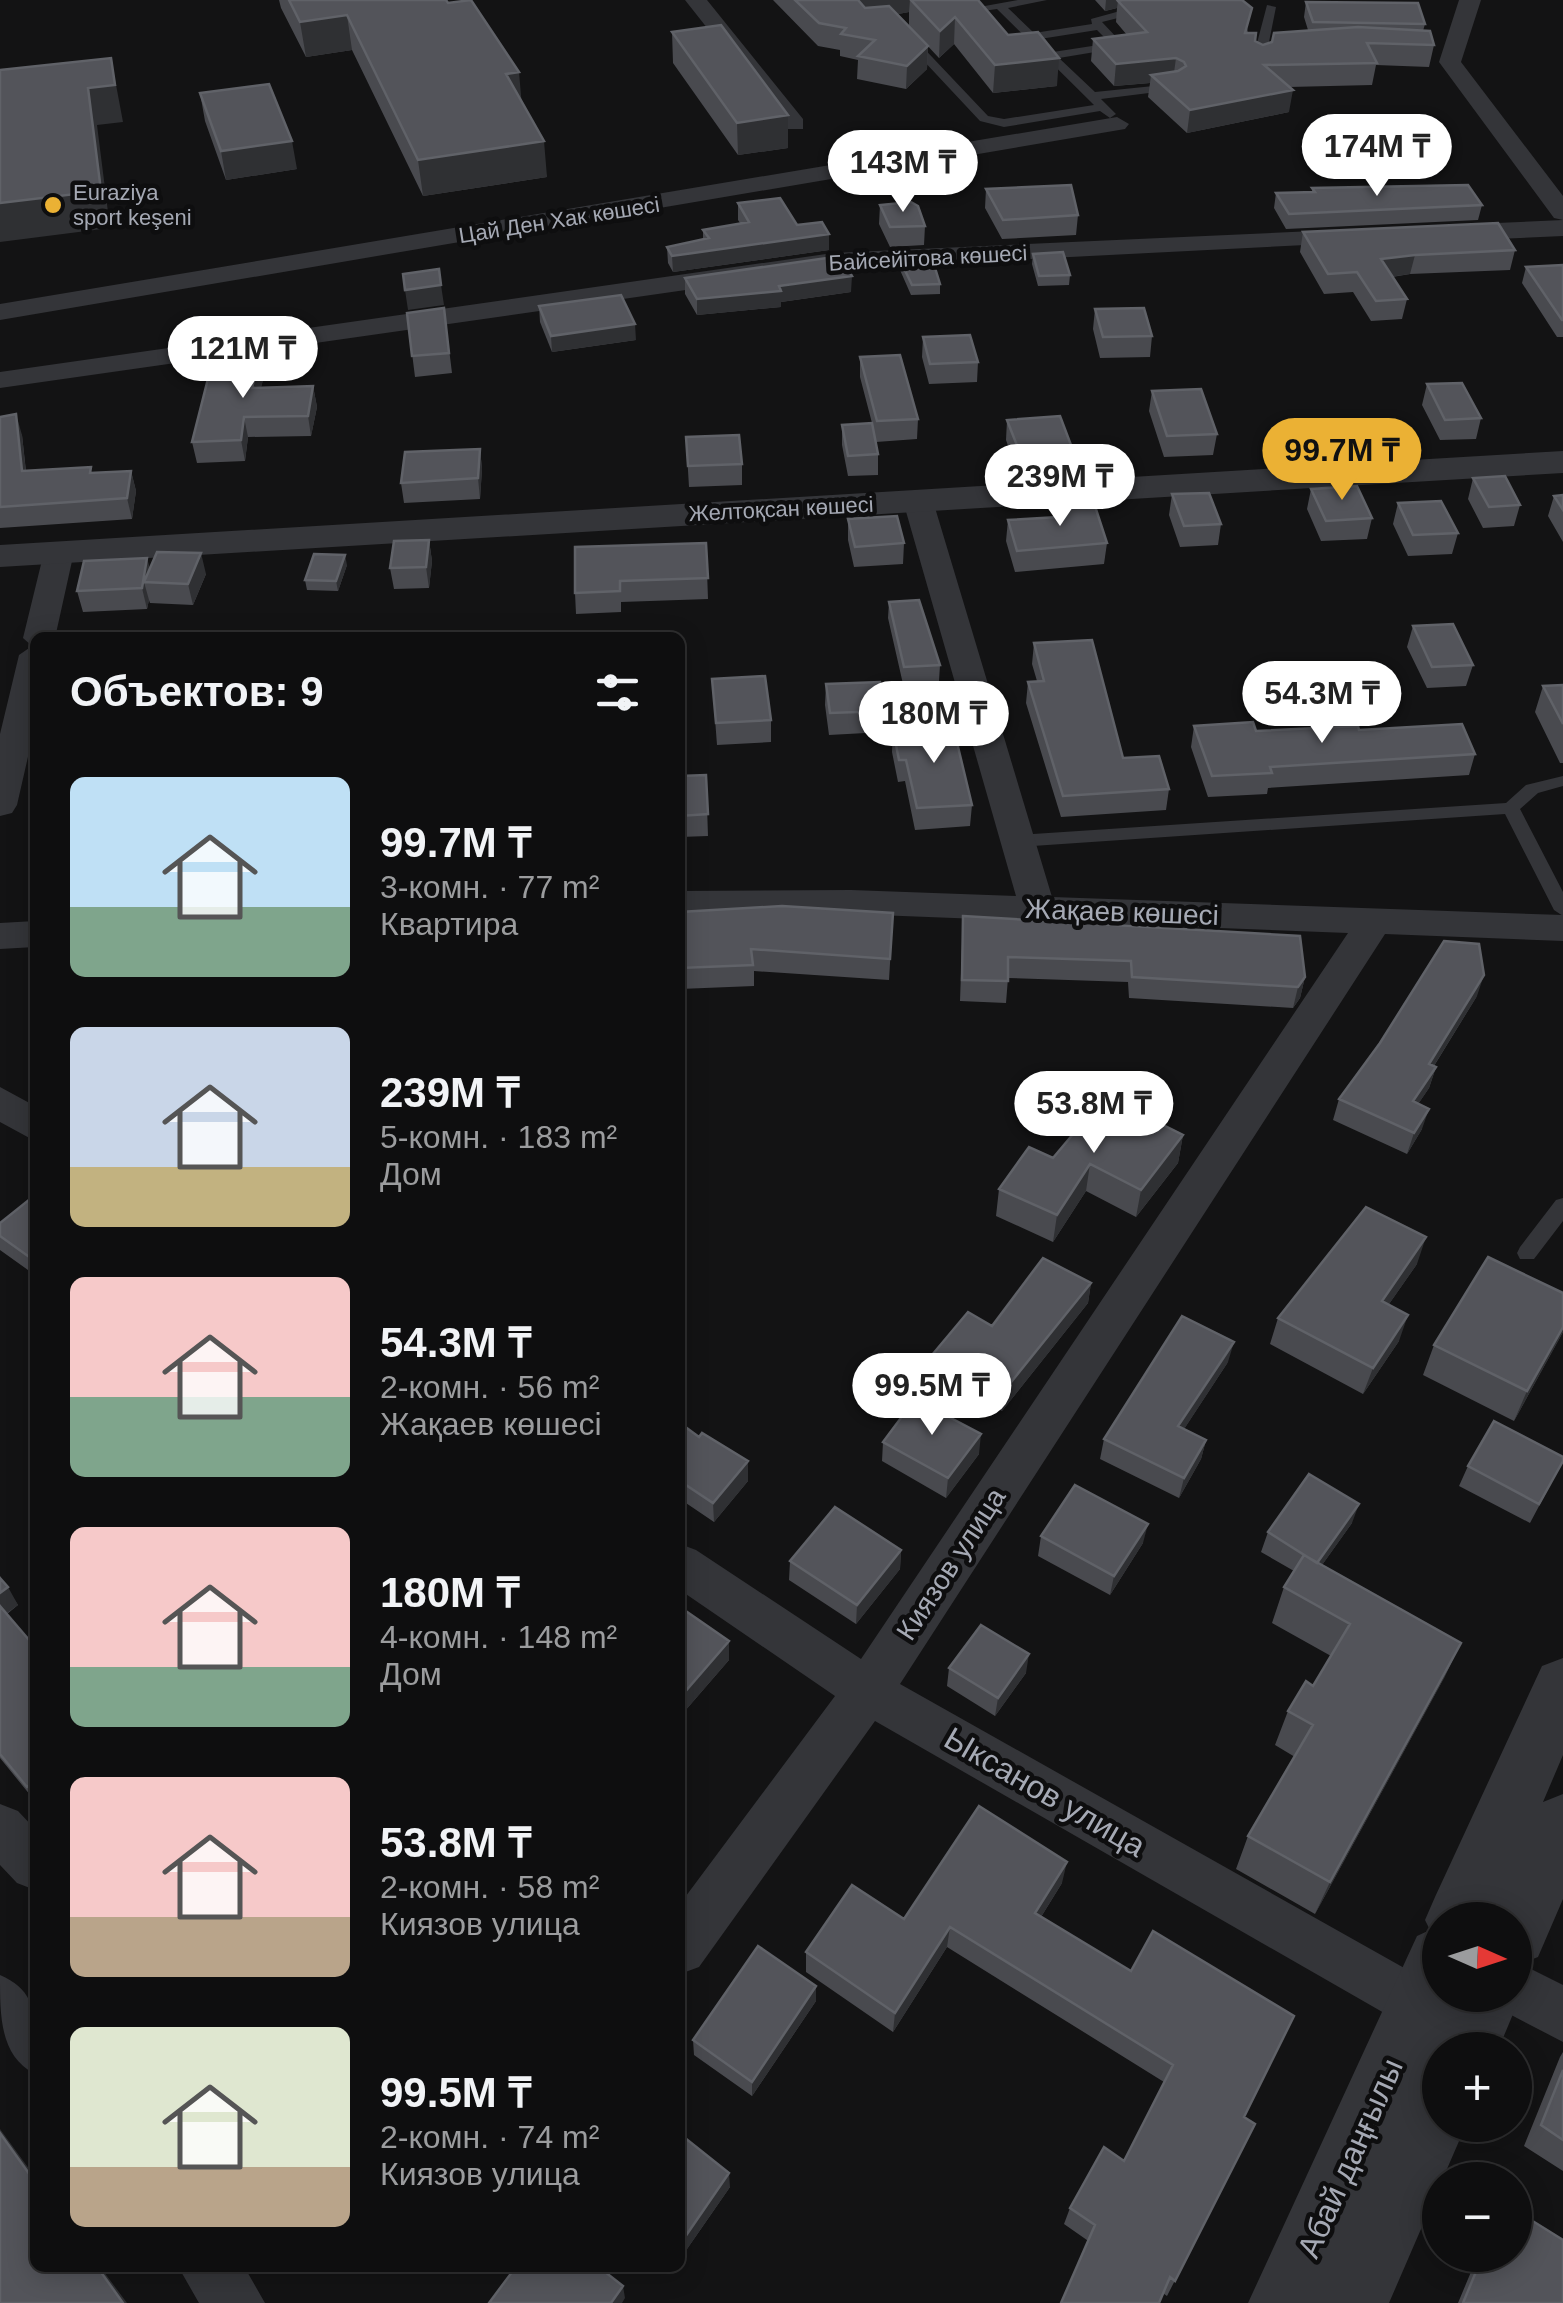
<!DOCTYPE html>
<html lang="ru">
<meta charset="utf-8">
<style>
body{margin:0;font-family:Arial,sans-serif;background:#171718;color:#f1f3f6;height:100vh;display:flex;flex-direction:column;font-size:38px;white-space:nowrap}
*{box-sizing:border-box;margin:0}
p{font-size:32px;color:#9b9c9e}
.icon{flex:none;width:55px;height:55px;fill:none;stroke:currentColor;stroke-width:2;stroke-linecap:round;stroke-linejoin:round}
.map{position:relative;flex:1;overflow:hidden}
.side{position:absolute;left:30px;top:632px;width:655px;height:1640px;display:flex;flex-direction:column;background:#0e0e0f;border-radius:15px;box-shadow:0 5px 25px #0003,0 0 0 2px #2e2e2f}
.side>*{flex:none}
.needle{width:65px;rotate:93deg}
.tools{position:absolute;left:1422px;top:1902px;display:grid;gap:20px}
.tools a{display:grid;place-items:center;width:110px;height:110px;border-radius:50%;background:#0e0e0f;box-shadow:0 5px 25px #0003,0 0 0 2px #2e2e2f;font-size:50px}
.price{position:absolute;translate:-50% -85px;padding:0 22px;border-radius:35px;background:#fff;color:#222;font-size:32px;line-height:65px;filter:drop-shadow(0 2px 5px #0008)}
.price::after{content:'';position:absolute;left:50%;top:60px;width:30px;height:22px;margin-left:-15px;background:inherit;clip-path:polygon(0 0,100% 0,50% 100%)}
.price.selected{background:#ebb134;color:#111}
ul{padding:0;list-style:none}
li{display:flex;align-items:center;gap:30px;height:250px;padding:0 40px}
li span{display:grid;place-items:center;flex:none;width:280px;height:200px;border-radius:15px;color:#555}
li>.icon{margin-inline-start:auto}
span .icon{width:120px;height:120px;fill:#fffc;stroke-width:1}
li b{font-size:42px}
h2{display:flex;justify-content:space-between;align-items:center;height:120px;padding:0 40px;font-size:42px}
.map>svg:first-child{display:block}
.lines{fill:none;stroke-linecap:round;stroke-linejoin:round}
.service{fill:#343539;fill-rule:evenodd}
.minor{fill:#343539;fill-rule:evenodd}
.tertiary{fill:#343539;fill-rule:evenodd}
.wall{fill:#494a4f}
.shaded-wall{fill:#2f3033}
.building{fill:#53545a;stroke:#606268;stroke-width:2.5}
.poi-dot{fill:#ebb134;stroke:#0e0e0f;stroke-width:4}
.labels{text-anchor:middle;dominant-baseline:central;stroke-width:9;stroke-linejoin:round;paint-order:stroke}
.far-poi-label{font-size:22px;fill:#a5a9b4;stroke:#0e0e0f;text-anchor:start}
.far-street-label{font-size:22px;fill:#a5a9b4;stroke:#0e0e0f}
.street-label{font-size:28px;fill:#a5a9b4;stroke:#0e0e0f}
.near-street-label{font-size:32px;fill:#a5a9b4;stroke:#0e0e0f}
</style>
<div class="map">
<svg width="1563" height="2303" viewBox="0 0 1563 2303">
<rect width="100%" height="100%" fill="#131314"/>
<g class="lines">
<path class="service" d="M1018,0H1047L1008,8L1034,33L1092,24L1091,19L1131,8L1126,0H1136L1142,12L1102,22L1119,40L1113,49L1059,58L1095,92L1173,84L1179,87L1173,90L1101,99L1116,114L1110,118L1100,111L1004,127L980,121L907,43V39H915L988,116L1004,119L1094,105L997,9L962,14L957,11ZM1097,30L1107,40L1105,44L1053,52L1040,39Z
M1267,5L1276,7L1268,47L1262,50L1256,47Z
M1563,776V786L1538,793L1520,809L1563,892V916L1554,910L1505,814L1018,847L1009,841L1018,835L1506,803L1526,785Z
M1563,1198V1221L1534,1259H1520L1517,1253L1520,1247L1556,1200Z"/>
<path class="minor" d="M685,0H707L803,119V129H787Z
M1459,0H1481L1461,62L1563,196V236L1450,241L1437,233L1450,225L1563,220L1554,218L1439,62Z
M1117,117L1129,124L1125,129L0,320V304Z
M1357,229L1370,237L1366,242L833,269L0,388V372L833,253Z
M918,492L933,501L1052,897L1563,915V941L1385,934L900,1684L1438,1987L1446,2006L1438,2025L1419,2033L875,1721L699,1967L680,1974V1904L835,1696L680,1590V1544L696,1550L861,1659L1348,933L851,914L680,915V891L851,890L1016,896L903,501Z
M59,543L74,552L55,638H35V726L17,805L12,813L0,816V734L19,655L32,646L23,638L44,552Z
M35,921V947L0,949V923Z
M0,1087L35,1106V1141L0,1122Z
M0,1804L18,1811L35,1829V1890L17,1883L0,1865Z
M1515,1961L1563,1985V2042L1496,2007L1491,1995H1515Z
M0,1975C45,1994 35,2032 35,2074C0,2056 0,2017 0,1975Z
M179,2268H245L265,2303H199Z"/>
<path class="tertiary" d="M1563,451V473L0,567V545Z
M1563,1658V1755L1543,1802L1563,1794V1899L1538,1957L1515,1966V1920H1440V1995H1515V1980L1521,1995L1498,2050H1440V2125H1466L1389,2303H1248L1417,1936L1430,1930L1425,1920L1435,1897L1542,1666ZM1432,2054L1438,2070L1421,2077Z"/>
</g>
<path class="wall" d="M279,0H446L521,100L547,177L423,196L352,50L306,57L281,8Z
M773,0H978L1008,35L1057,86L993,93L954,44L939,58L909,26V12L898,14L928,46L927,69L906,89L857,79L858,60L840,56V50L818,46Z
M1095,0H1242L1248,33L1255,41L1263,45L1308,30L1304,17L1306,2L1425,24L1423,31L1434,45L1429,67L1376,65L1372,85L1289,87V112L1187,133L1148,97L1150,83L1114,86L1091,61L1093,39L1127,35L1116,22L1117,8L1105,11Z
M672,32L788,115V148L738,155L673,63Z
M200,93L297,169L226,180L205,121Z
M1312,188L1482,205L1478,220L1286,229L1274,208L1276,193L1312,192Z
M986,189L1078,215L1076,235L1002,239L985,208Z
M738,203L797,225L829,234V250L673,272L668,263L667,247L703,239V230L740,223L738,220Z
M880,205L925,226L924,245L890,247L879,224Z
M1303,232L1515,250L1510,270L1410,274L1392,277L1407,299L1402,319L1371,321L1353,292L1324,294L1300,252Z
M1033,254L1070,275L1069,285L1038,286L1032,264Z
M900,260L940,284V294L911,295L900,270Z
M1563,265V337H1557L1522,283L1526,267Z
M685,278L851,292L781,302V307L697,315L685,294Z
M539,306L636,340L552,352L540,322Z
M444,308L452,373L415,377L407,313Z
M1095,309L1152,336L1150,357L1100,358L1093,329Z
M923,337L978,362L977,382L929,384L922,357Z
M860,357L918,419L917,439L876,442L872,425L878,454V475L848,476L842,445V425L872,423L860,377Z
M259,359L263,380L261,387L313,386L317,407L311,436L248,437L245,461L197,463L192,442Z
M1427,384L1481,418L1476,439L1440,440L1422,405Z
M1152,391L1217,434L1213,455L1164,457L1149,411Z
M0,417L22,435L26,471L92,473L131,471L136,491L132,519L0,528Z
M1007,420L1071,445L1069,465L1016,469L1006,440Z
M686,437L742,464V485L689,487Z
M480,449L482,469L480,499L404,503L401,483Z
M1473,478L1520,505L1514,526L1483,528L1468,499Z
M1311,489L1372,518L1367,539L1321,541L1307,509Z
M1172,494L1221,524L1218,545L1180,547L1169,515Z
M1563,495V542L1548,516L1554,496Z
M1398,503L1458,533L1452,554L1408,556L1393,524Z
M1054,505L1107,543L1104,564L1015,572L1006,541L1008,520L1053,518Z
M848,519L904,543L903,564L854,567L848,540Z
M429,540L432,561L429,588L394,589L390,568Z
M706,543L708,599L621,602V612L576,614L575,593Z
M347,565L338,591L307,590L305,580Z
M150,569L206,574L193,605L150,603L149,600L147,609L83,612L77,591Z
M889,602L940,665L939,681L903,684L888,618Z
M1413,626L1473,665L1466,686L1427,688L1407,647Z
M1034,643L1123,758L1169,789L1166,810L1061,817L1026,703L1028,682L1037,681L1032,664Z
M712,679L771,720V742L717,745Z
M826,684L885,711L884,732L829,735L825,705Z
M1563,685V763H1560L1535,712L1543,686Z
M1194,726L1256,731L1359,730L1475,754L1469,775L1268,788L1267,794L1208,797L1191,747Z
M893,730L972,805L970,826L915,830L905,781L898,782L892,752Z
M706,775L708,836L680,837V776Z
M680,912L893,913L889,980L754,971V986L680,989Z
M963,916L1305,977L1300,998L1293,1008L1129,998L1128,982L1008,978L1006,1003L960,1001Z
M1477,996L1434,1066L1436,1067L1429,1088L1418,1104L1422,1129L1407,1154L1333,1120L1339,1099Z
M1183,1135L1178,1163L1136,1217L1086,1191L1053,1242L996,1216L999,1189L1053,1158Z
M35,1195V1275L0,1250V1223Z
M1417,1264L1389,1304L1399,1341L1363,1394L1270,1344L1278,1318Z
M1091,1283L1088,1303L1002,1411L930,1375L932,1355L992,1326Z
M1563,1332L1514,1421L1423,1375L1434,1345Z
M1228,1362L1184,1429L1206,1440L1201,1459L1179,1498L1100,1459L1104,1439Z
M680,1423L699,1437L748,1461V1481L714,1522L680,1499Z
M883,1442L979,1454L946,1498L882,1461Z
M1563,1461L1530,1523L1459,1486L1468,1466Z
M1352,1523L1322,1565L1461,1643L1444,1678L1315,1914L1236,1869L1248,1836L1295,1757L1275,1745L1288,1711L1313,1686L1331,1656L1272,1623L1284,1587L1294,1571L1261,1552L1268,1532Z
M1041,1536L1143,1543L1110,1595L1038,1556Z
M901,1550L900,1569L856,1624L789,1580L790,1561Z
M0,1578L18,1605L7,1614L35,1647V1801L0,1758Z
M680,1607L729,1641V1660L684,1712L680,1709Z
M949,1668L1026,1673L995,1716L947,1686Z
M1062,1883L1041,1917L1244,2117L1255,2124L1167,2296L1064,2224L1070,2208L1124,2161L1164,2082L947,1947L893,2032L806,1972V1952L904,1919Z
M816,1986V2001L752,2096L694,2055L693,2040Z
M1563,2052V2171L1524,2146L1560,2057Z
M680,2134L730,2187L687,2249L680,2244Z
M1478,2255H1515L1563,2303H1458Z"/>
<path class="shaded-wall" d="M857,0H910L909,12L857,22Z
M1106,0H1126L1118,1L1117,8L1105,11Z
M347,15L352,50L306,57L300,22Z
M955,17L954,44L939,58L940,31Z
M928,46L927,69L906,89L907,66Z
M111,58L123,122L97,125L110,228L0,242V203Z
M1059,58L1057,86L993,93L995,65Z
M1176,58L1173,80L1151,75L1150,83L1114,86L1116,64Z
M519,72L522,107L506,74Z
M1293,90L1289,112L1187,133L1190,110Z
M788,115V148L738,155L737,123Z
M292,141L297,169L226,180L221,151Z
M544,141L547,177L423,196L418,160Z
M829,234V250L673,272L672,256Z
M1415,255L1410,274L1376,279L1381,259Z
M852,276L851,292L781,302V307L697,315V299Z
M441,285L444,305L408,310L405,290Z
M635,324L636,340L552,352L551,336Z
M259,359L263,380L256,408L252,388Z
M313,386L317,407L311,436L308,416Z
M16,414L22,435L28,492L22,471Z
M244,417L248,437L245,461L241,440Z
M480,449L482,469L480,499L478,478Z
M131,471L136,491L132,519L127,498Z
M429,540L432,561L429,588L426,567Z
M201,553L206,574L193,605L188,584Z
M345,555L347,565L338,591L336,581Z
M147,558L153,579L144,582L149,600L147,609L142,588Z
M1484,975L1477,996L1422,1085L1429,1064Z
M1305,977L1300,998L1293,1008L1298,987Z
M1436,1067L1429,1088L1406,1122L1413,1101Z
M1429,1109L1422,1129L1407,1154L1414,1133Z
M1183,1135L1178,1163L1136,1217L1141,1190Z
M1090,1164L1086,1191L1053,1242L1057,1215Z
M1426,1237L1417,1264L1373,1327L1382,1301Z
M1091,1283L1088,1303L1002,1411L1004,1391Z
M1408,1315L1399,1341L1363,1394L1373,1368Z
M1563,1327V1332L1514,1421L1527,1391Z
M1234,1342L1228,1362L1173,1446L1178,1426Z
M981,1434L979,1454L946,1498L948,1478Z
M1206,1440L1201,1459L1179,1498L1184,1478Z
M748,1461V1481L714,1522L713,1503Z
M1359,1504L1352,1523L1310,1582L1317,1563Z
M1148,1524L1143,1543L1110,1595L1114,1576Z
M901,1550L900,1569L856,1624L857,1605Z
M8,1587L18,1605L3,1616L0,1610V1593Z
M729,1641V1660L684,1712L683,1694Z
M1461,1643L1444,1678L1315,1914L1330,1882Z
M1029,1654L1026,1673L995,1716L998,1698Z
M35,1781V1800L27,1787Z
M1067,1862L1062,1883L1031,1933L1035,1913Z
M950,1927L947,1947L893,2032L895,2013Z
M816,1986V2001L752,2096V2082Z
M0,2129L35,2177V2182L0,2133Z
M729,2173L730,2187L687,2249L685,2237Z
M98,2268H101L127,2303H123Z
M623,2286L625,2298L622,2303H611Z"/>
<path class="building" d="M289,0H446L448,3L471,0L519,72L506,74L544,141L418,160L347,15L300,22Z
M795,0H858L865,8L889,6L928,46L907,66L858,56L875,40L841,34L846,28L819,23Z
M911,0H978L1008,35L1038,32L1059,58L995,65L955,17L940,31Z
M1122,0H1242L1252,8L1245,33H1256L1255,41L1263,45L1272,42L1274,33L1358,27L1430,31L1434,45L1367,43L1377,63L1264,65L1293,90L1190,110L1151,75L1178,71L1186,66L1184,62L1176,58L1116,64L1093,39L1147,32L1118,1Z
M1306,2L1418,3L1425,24L1313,22Z
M721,25L788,115L737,123L672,32Z
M111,58L115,85L88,88L101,191L0,203V70Z
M269,84L292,141L221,151L200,93Z
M1071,185L1078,215L1003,220L986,189Z
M1468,185L1482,205L1289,214L1276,193L1315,192L1312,188Z
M780,198L797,225L822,222L829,234L672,256L667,247L709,238L703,230L749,222L738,203Z
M911,202L918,206L925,226L890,227L880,205Z
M1498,223L1515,250L1415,255L1381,259L1407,299L1376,301L1357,272L1328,274L1303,232Z
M1063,252L1070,275L1039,276L1033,254Z
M834,257H841L852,276L779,286L781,291L697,299L685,278Z
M932,258L940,284L912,285L900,260Z
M1563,265V320H1562L1526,267Z
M439,269L441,285L405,290L403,274Z
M621,295L635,324L551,336L539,306Z
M444,308L449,353L412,356L407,313Z
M1144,308L1152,336L1103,337L1095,309Z
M970,335L978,362L930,364L923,337Z
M900,355L918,419L877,421L860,357Z
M259,359L252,388L313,386L308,416L244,417L241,440L192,442L212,363Z
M1462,383L1481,418L1445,420L1427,384Z
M1201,389L1217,434L1167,436L1152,391Z
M16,414L22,471L91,467L90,473L131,471L127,498L0,507V417Z
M1060,416L1071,445L1018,448L1007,420Z
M872,423L878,454L848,456L842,425Z
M739,435L742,464L688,466L686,437Z
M480,449L478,478L401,483L405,452Z
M1505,476L1520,505L1489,507L1473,478Z
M1357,486L1372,518L1326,521L1311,489Z
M1209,493L1221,524L1184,526L1172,494Z
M1563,495V510L1554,496Z
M1441,501L1458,533L1413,535L1398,503Z
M1094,503L1107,543L1017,551L1008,520L1058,517L1054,505Z
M897,516L904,543L855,547L848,519Z
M429,540L426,567L390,568L394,541Z
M706,543L708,578L620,581V591L575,593V547Z
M157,552L201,553L188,584L144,582Z
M314,554L345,555L336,581L305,580Z
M147,558L142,588L77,591L84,561Z
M919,600L940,665L904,667L889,602Z
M1453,624L1473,665L1432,667L1413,626Z
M1092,640L1123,758L1159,756L1169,789L1063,796L1028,682L1044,681L1034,643Z
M765,676L771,720L716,723L712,679Z
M880,682L885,711L830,713L826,684Z
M1563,685V724L1543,686Z
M1253,722L1256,731L1358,726L1359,730L1462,724L1475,754L1270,767L1272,773L1212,776L1194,726Z
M953,726L972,805L917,808L906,760H899L893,730Z
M706,775L708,814L680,816V776Z
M782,906L893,913L890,959L751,949L753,965L680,968V912Z
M963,916L1300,936L1305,977L1298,987L1132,977L1131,961L1008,957V981L962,980Z
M1444,941L1479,944L1484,975L1429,1064L1436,1067L1413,1101L1429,1109L1414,1133L1339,1099L1380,1043Z
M1105,1096L1183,1135L1141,1190L1090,1164L1057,1215L999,1189L1029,1147L1053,1158Z
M35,1195V1261L0,1236V1223Z
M1366,1207L1426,1237L1382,1301L1408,1315L1373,1368L1278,1318Z
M1488,1257L1563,1293V1327L1527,1391L1434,1345Z
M1043,1258L1091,1283L1004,1391L932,1355L968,1312L992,1326Z
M1182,1316L1234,1342L1178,1426L1206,1440L1184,1478L1104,1439Z
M915,1399L981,1434L948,1478L883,1442Z
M1494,1421L1563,1457V1461L1539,1504L1468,1466Z
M680,1423L699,1437L702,1433L748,1461L713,1503L680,1481Z
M1309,1474L1359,1504L1317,1563L1268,1532Z
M1075,1485L1148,1524L1114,1576L1041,1536Z
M835,1507L901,1550L857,1605L790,1561Z
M1304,1555L1461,1643L1330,1882L1248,1836L1313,1725L1288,1711L1306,1681L1313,1686L1350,1624L1284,1587Z
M0,1578L8,1587L0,1593Z
M0,1606L35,1647V1781L27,1787L0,1754Z
M680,1607L729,1641L683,1694L680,1692Z
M981,1625L1029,1654L998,1698L949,1668Z
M979,1806L1067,1862L1035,1913L1131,1971L1153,1931L1294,2016L1244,2117L1255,2124L1175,2281L1170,2277L1159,2303H1061L1095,2225L1070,2208L1104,2147L1124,2161L1173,2065L950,1927L895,2013L806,1952L852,1885L904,1919Z
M758,1946L816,1986L752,2082L693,2040Z
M1563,2070V2140L1541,2125Z
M0,2133L35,2182V2268H98L123,2303H0Z
M680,2134L729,2173L685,2237L680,2232Z
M1515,2210L1563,2240V2303H1463L1483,2255H1515Z
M515,2268H600L623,2286L611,2303H489Z"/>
<circle class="poi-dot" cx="53" cy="205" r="10"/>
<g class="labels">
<g class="far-poi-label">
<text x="73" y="192">Euraziya<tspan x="73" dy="25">sport keşeni</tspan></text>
</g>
<g class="far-street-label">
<text transform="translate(559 220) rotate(-9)">Цай Ден Хак көшесі</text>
<text transform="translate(928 258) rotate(-3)">Байсейітова көшесі</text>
<text transform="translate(781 509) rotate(-3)">Желтоқсан көшесі</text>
</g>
<g class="street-label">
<text transform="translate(1122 912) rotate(2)">Жақаев көшесі</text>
<text transform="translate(951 1564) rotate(-57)">Киязов улица</text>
</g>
<g class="near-street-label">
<text transform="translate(1045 1792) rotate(30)">Ыксанов улица</text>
<text transform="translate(1350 2158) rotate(-66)">Абай даңғылы</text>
</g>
</g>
</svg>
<div class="tools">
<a><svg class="needle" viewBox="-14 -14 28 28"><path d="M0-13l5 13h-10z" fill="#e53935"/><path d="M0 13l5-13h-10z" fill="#9b9c9e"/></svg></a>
<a>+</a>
<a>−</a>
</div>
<b class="price" style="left:1377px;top:199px">174M ₸</b>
<b class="price" style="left:903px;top:215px">143M ₸</b>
<b class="price" style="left:243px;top:401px">121M ₸</b>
<b class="price selected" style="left:1342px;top:503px">99.7M ₸</b>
<b class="price" style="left:1060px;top:529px">239M ₸</b>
<b class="price" style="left:1322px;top:746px">54.3M ₸</b>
<b class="price" style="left:934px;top:766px">180M ₸</b>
<b class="price" style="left:1094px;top:1156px">53.8M ₸</b>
<b class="price" style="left:932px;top:1438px">99.5M ₸</b>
<section class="side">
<h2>Объектов: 9<svg class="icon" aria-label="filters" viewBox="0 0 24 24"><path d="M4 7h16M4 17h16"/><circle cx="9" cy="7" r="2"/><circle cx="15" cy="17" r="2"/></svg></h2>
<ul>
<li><span style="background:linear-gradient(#bfe0f5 65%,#7fa58c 0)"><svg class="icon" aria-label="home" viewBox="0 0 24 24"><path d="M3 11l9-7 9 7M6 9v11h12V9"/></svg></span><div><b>99.7M ₸</b><p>3-комн. · 77 m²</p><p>Квартира</p></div></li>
<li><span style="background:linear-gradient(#c9d6e8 70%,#c2b280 0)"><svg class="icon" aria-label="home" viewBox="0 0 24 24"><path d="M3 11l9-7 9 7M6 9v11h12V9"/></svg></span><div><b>239M ₸</b><p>5-комн. · 183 m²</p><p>Дом</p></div></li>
<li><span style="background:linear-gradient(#f6c9c9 60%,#7fa58c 0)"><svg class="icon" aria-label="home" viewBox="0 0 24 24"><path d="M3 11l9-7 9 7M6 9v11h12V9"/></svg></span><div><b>54.3M ₸</b><p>2-комн. · 56 m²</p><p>Жақаев көшесі</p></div></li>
<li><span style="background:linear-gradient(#f6c9c9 70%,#7fa58c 0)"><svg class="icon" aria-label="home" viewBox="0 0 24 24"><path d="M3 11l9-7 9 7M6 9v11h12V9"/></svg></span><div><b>180M ₸</b><p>4-комн. · 148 m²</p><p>Дом</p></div></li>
<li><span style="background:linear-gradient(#f6c9c9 70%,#b9a48a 0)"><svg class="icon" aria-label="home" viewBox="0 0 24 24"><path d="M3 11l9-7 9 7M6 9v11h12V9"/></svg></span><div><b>53.8M ₸</b><p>2-комн. · 58 m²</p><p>Киязов улица</p></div></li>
<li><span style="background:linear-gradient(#dfe7d0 70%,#b9a48a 0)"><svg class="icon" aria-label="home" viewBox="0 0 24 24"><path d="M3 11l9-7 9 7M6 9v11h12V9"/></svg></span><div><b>99.5M ₸</b><p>2-комн. · 74 m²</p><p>Киязов улица</p></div></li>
</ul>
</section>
</div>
